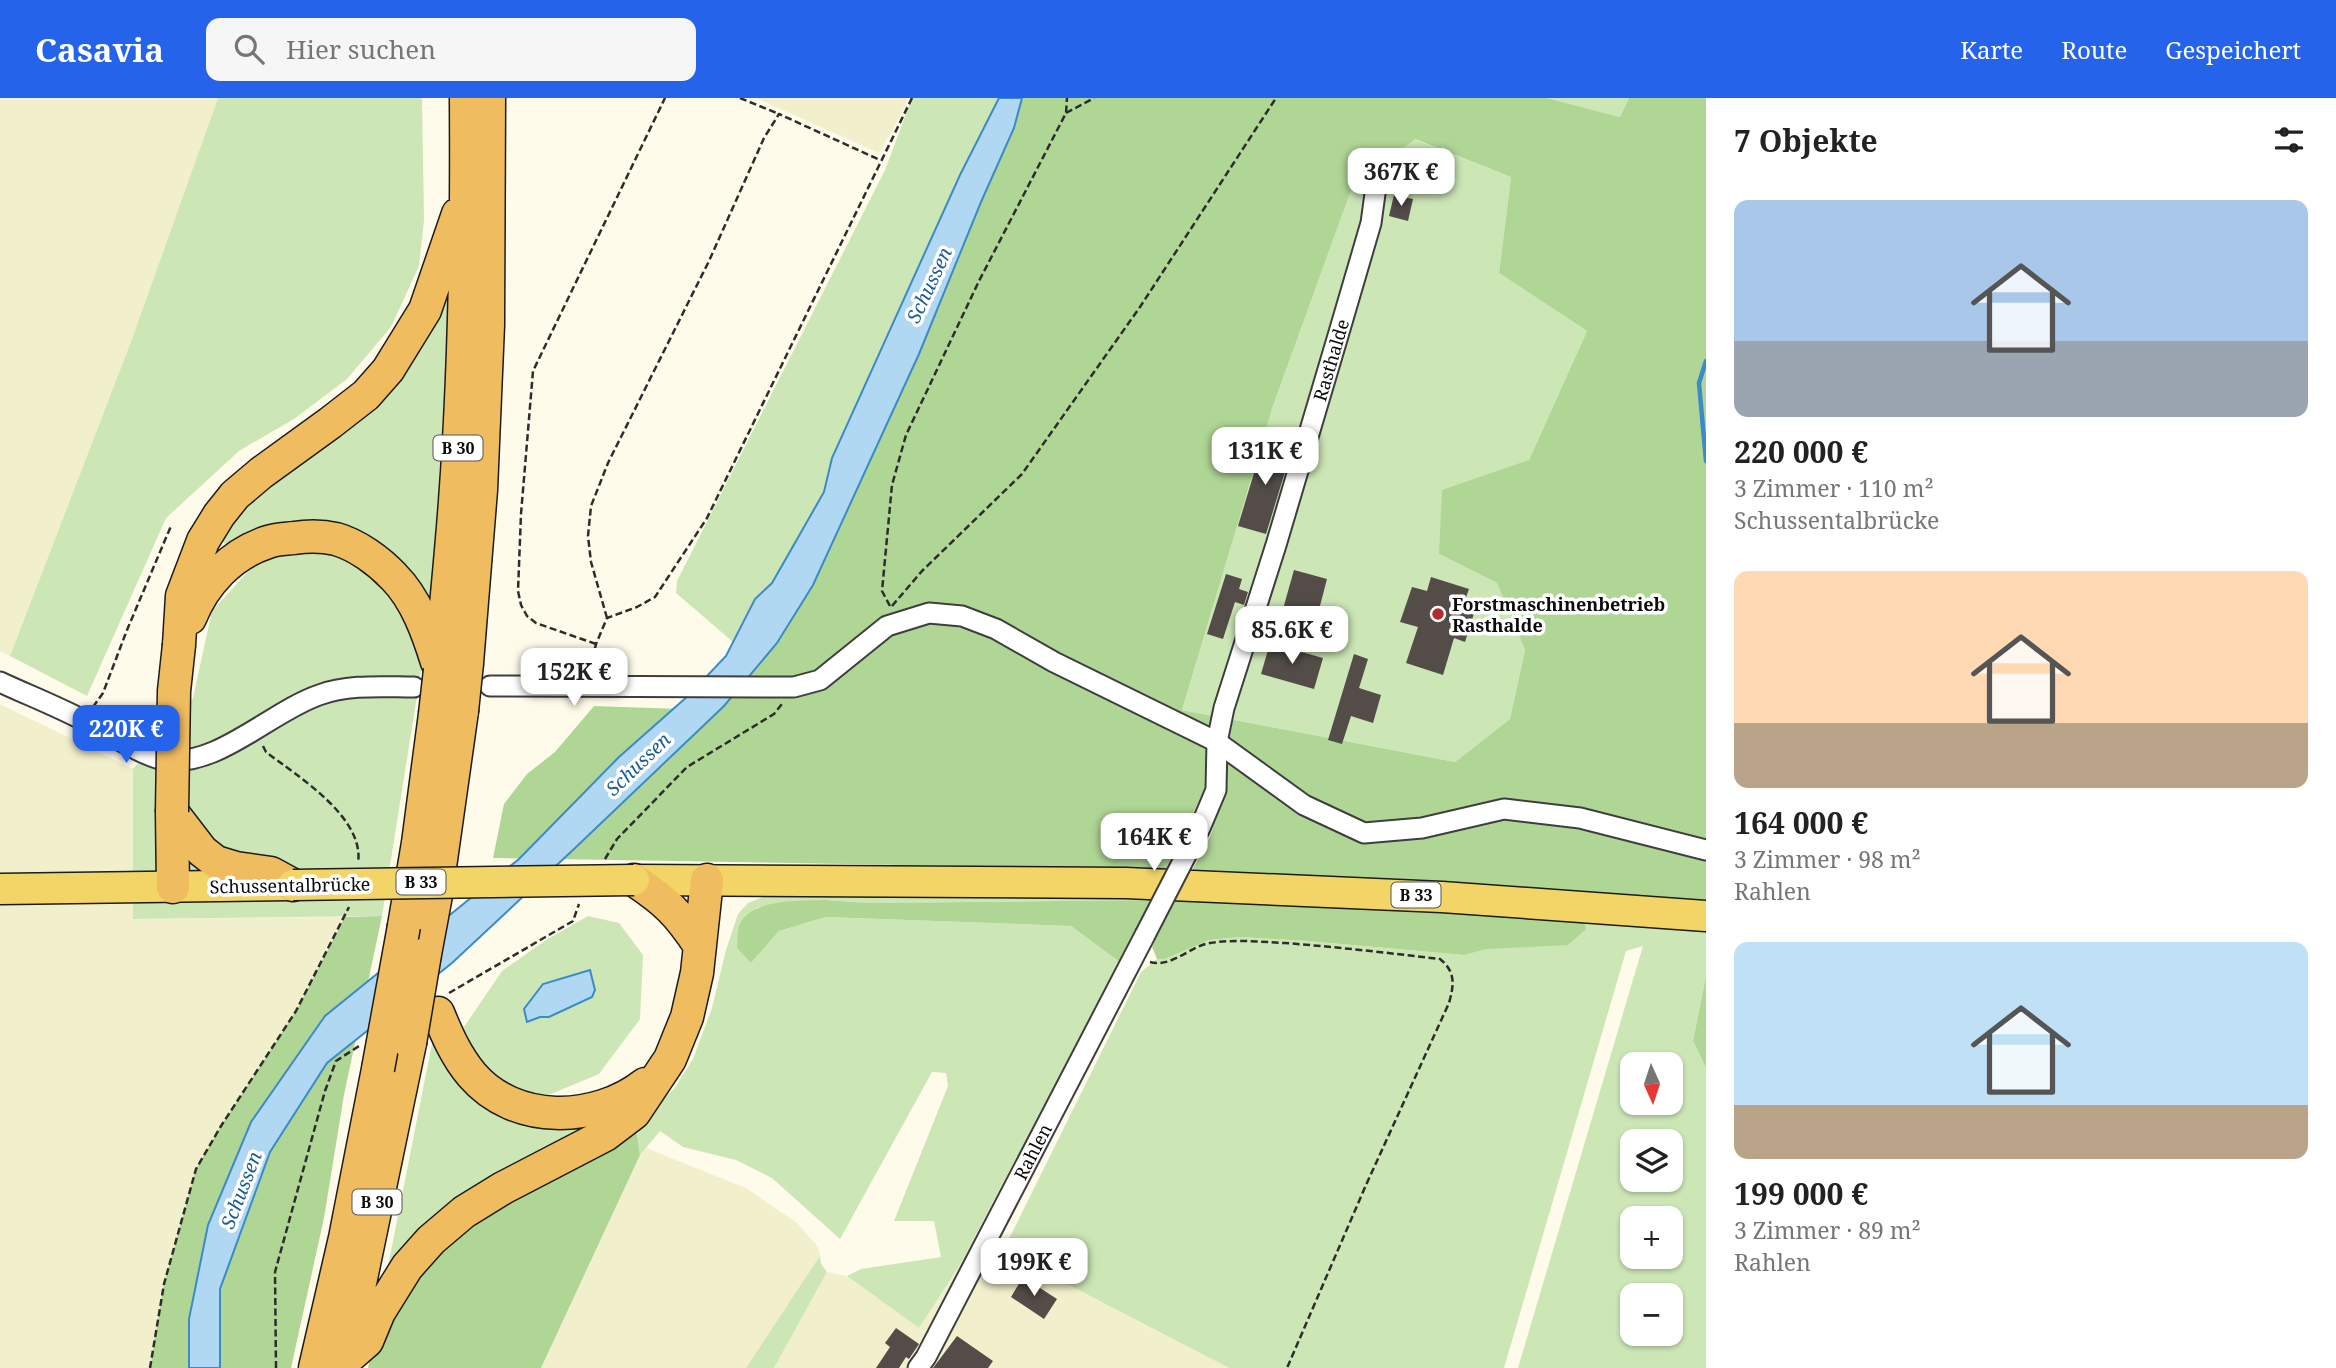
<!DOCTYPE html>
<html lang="de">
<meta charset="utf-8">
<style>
body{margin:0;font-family:"Noto Serif",serif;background:#f6f6f6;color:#222;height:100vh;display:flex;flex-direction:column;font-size:26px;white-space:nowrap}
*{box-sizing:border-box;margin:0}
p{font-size:23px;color:#767676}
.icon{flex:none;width:38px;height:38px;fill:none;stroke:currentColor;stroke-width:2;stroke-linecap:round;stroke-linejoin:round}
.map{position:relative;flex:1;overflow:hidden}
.side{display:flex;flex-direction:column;background:#fff;width:630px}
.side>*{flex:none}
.needle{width:46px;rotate:177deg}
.tools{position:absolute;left:1620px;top:954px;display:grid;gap:14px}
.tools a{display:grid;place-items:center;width:63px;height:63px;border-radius:14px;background:#fff;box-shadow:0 2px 5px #0004;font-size:35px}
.price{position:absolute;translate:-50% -60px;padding:0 16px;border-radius:14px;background:#fff;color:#222;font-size:23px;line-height:46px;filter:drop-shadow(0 2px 4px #0008)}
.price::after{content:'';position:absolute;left:50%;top:42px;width:21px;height:16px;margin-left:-10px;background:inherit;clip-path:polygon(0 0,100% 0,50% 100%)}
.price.on{background:#2563eb;color:#fff}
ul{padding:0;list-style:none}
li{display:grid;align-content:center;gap:14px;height:371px;padding:0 28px}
li span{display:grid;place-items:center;height:217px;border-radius:14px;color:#555}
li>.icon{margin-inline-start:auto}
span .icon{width:126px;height:126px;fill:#fffc;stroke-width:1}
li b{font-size:30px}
h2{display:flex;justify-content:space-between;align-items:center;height:84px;padding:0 28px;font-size:30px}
header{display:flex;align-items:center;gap:42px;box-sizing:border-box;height:98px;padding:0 35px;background:#2563eb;color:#fff}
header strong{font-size:33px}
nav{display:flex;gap:38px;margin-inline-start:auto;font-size:24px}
.search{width:490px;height:63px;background:#f6f6f6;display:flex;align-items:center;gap:18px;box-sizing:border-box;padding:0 24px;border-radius:14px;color:#767676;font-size:26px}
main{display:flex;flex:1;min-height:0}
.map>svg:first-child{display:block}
.farmland{fill:#f2f0cc}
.green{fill:#cde6b6;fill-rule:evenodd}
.forest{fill:#b0d696;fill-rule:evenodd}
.water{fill:#b1d8f3;stroke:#3c8ac6;stroke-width:2}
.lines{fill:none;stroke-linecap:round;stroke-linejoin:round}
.stream{stroke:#3c8ac6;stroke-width:4.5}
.building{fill:#534c48}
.minor-casing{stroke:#3e3e3e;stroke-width:23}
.primary-casing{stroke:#1c1c1c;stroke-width:33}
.trunk-casing{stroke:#1c1c1c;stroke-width:35}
.path{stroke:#2d2d2d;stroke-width:2.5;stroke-dasharray:7 3.5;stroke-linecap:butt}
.minor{stroke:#fff;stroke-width:19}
.primary{stroke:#f2d566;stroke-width:30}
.trunk{stroke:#f0bc60;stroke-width:32}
.minor-bridge-casing{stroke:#3e3e3e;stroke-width:23;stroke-linecap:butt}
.primary-bridge-casing{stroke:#1c1c1c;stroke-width:33;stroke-linecap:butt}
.trunk-bridge-casing{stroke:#1c1c1c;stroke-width:35;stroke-linecap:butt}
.minor-bridge{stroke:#fff;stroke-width:19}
.primary-bridge{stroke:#f2d566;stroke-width:30}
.trunk-bridge{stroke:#f0bc60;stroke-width:32}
.poi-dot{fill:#b32b2c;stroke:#fff;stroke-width:2.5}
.labels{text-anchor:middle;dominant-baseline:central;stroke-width:7;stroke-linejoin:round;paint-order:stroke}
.shield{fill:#fff;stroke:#545454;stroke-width:2}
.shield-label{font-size:16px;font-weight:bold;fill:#0b0b0b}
.street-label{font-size:18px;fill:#0b0b0b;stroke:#fff}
.poi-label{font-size:18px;font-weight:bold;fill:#0b0b0b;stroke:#fff;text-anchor:start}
.water-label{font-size:19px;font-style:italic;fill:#1b5c95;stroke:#fff}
</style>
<header>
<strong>Casavia</strong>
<div class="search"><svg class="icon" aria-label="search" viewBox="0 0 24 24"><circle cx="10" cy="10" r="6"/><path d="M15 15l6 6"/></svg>Hier suchen</div>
<nav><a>Karte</a><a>Route</a><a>Gespeichert</a></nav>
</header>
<main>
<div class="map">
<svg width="1706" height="1270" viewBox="0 0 1706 1270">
<rect width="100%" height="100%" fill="#fefbea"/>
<path class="farmland" d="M0,0H218L132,241L10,558L0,553Z
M756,0H907L902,15L879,55Z
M0,606L133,671L134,821L345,819L296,913L221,1028L164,1186L150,1270H0Z
M646,1050L746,1090L797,1125L818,1149L820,1158L765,1270H541L640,1057Z
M973,1138L1229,1270H774L827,1174L847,1178L919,1230L960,1167Z"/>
<path class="green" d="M218,0H422L424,122L419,168L391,229L347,281L294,321L239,353L166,420L87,598L10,558L132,241Z
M912,0H999L960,77L832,360L824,394L783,468L772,485L755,501L733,544L676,495L677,483L885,72Z
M1547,0H1629L1620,19Z
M1414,41L1511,79L1499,175L1587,233L1529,362L1439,456L1497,485L1525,552L1510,621L1455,664L1182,612L1273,308L1353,87Z
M449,191L447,257L430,516L382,818L133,821V671L193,600L212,513L253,468L219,441L232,421L316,347Z
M773,795L1157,796L1155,802L867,805L826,802L756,810L751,865L779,833L826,819L1071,828L1119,863L960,1167L919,1230L847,1178L861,1171L941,1159L934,1123H894L948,988L946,975L932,974L840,1141L772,1080L736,1062L683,1049L660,1033L640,1057L636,1025L674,991L693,961L712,910L726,852L738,816L748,805Z
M588,818L619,825L643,857L640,921L599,976L546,998L510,996L481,974L454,920L464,929L502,873L546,842Z
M1583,819L1706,829V878L1693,943L1706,970V1270H1518L1643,848L1626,853L1504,1270H1229L1003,1153L1141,874L1157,861H1165L1209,842L1240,839L1307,843L1464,857ZM1633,966H1671V1004H1633ZM1633,1043H1671V1082H1633ZM1633,1120H1671V1158H1633ZM1633,1197H1671V1236H1633Z
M438,915L453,951L523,1011L629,999L379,1214Z
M820,1158L821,1166L827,1174L774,1270H746Z"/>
<path class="forest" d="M1022,0H1547L1620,19L1629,0H1706V808L1189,778L1211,737L1224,688L1208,683L1166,775L1022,769L493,760L504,706L527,676L555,654L594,608L681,611L813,487L919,256L981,104L1014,30ZM1415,41L1511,79L1499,175L1587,233L1529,362L1442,392L1439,456L1497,485L1525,552L1510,621L1455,664L1182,612L1273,308L1353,87Z
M1176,800L1583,819L1586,831L1568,847L1486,851L1464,857L1307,843L1240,839L1209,842L1165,861H1157L1152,849Z
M826,802L867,805L1155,802L1124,867L1071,828L826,819L779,833L751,865L737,850C738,844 737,834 739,828C749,800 802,803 826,802Z
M382,818L344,997L324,1120L291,1270H150L164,1186L196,1071L221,1028L296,913L345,819Z
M1706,878V970L1693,943Z
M634,1015L640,1057L541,1270H368L379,1214L407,1169Z"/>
<path class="water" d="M999,0H1022L1014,30L981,104L919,256L813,487L777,545L724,608L574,751L452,865L327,965L270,1054L220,1191V1270H189V1221L208,1127L251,1024L325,918L519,761L619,659L689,597L726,558L755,501L772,485L824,394L832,360L960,77Z
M590,872L595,892L592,899L549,919H540L527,924L524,911L543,886Z"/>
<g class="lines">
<path class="stream" d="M1706,263L1699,285L1706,363"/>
</g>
<path class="building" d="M1394,97L1413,101L1408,123L1389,118Z
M1264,342L1292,351L1266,436L1238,428Z
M1294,472L1327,481L1315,527L1281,518Z
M1226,476L1242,481L1239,491L1248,494L1244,507L1235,504L1223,541L1207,536Z
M1431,479L1469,491L1464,505L1476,509L1465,544L1454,540L1443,577L1406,565L1418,529L1400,524L1412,489L1427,493Z
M1270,545L1323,560L1314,591L1261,576Z
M1354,556L1368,561L1359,590L1381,597L1373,625L1351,618L1342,646L1328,642Z
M1023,1179L1057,1201L1044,1221L1011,1199Z
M896,1230L919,1246L909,1261L906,1259L899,1270H876L890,1249L885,1245Z
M957,1238L993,1263L988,1270H933Z"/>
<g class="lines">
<g class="minor-casing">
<g id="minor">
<path d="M0,584C28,597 56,608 83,622C105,633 142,658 164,662C217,670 270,614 319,597C349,586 383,589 414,589"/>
<path d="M490,588L794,589L820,582L887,528L929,515L962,518L996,531L1054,564L1217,644L1304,707L1364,735L1422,730L1504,711L1580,720L1706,752"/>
<path id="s1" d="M1200,730L1216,692L1217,644L1224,610L1276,447L1340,231L1371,125L1377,81"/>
<path id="s2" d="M918,1270L926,1259L1145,837"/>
</g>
</g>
<g class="primary-casing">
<path id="primary" d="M634,782L1126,785L1442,799L1706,818
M0,791L290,787"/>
</g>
<g class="trunk-casing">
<path id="trunk" d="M190,520C204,485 231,456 268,444C276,441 286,441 294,440C307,438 323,438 336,441C357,447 379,463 394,479C416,501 428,535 437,564
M179,547L182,498L203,443L219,417L235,397L261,375L330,325L366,297L388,272L425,212L458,116
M467,565L481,392L488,227L489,0
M440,572C445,516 451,459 455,403C465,269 467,134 466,0
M172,714L202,753L216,764L236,770L271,775L293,787
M172,714L173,789
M634,782C667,804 678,815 700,848
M404,828L418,745L435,616
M425,856L436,797L462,613
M438,915C447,937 456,958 472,977C515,1027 595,1025 645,986
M344,1262L410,945
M344,1263L367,1243L379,1214L407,1169L431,1142L464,1114L503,1090L605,1037L634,1015L670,961L687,919L697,875L707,782
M315,1270L345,1140L378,971"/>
</g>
<path class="path" d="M740,0L779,16
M1066,15L1094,0
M890,508L882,493L892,387L906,337L979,183L1066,15L1067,0
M892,508L922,473L1022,376L1140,209L1276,0
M607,520L591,464L588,438L591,408L608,365L709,163L764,40L779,16L880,62
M596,546L536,525L527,518L521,507L518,493L521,416L533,273L665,0
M590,571L596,546L607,520L637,509L655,499L707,420L912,0
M93,609L103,595L127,532L171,428
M263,648L266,654C297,678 365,719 358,765
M605,761L617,741L687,669L774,616L782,606
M1150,864C1172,870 1190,848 1210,845C1235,841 1260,844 1285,845C1337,849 1389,855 1440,861C1456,874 1454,887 1449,905L1366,1087L1287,1270
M449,895L573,823L579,806
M150,1270L164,1186L196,1071L221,1028L296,913L349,809
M276,1270L275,1174L325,993L336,963L359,948"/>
<use href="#minor" class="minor"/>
<use href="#primary" class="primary"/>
<use href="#trunk" class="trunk"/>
<g class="minor-bridge-casing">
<path id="minor-bridge" d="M1145,837L1200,730"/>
</g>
<g class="primary-bridge-casing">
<path id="primary-bridge" d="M293,787L634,782"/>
</g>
<g class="trunk-bridge-casing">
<path id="trunk-bridge" d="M462,613L467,565
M435,616L440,572
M172,714L174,593L179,547
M410,945L425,856
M378,971L404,828"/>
</g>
<use href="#minor-bridge" class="minor-bridge"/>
<use href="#primary-bridge" class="primary-bridge"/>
<use href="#trunk-bridge" class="trunk-bridge"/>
</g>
<circle class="poi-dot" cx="1438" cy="516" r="7"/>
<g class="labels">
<g class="shield">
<rect x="433.5" y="337.5" width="49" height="25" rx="5"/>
<rect x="396.5" y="771.5" width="49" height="25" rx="5"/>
<rect x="1391.5" y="784.5" width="49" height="25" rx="5"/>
<rect x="352.5" y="1091.5" width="49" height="25" rx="5"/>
</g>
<g class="shield-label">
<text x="458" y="350">B 30</text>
<text x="421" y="784">B 33</text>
<text x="1416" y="797">B 33</text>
<text x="377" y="1104">B 30</text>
</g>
<g class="street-label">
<text stroke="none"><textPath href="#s1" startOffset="488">Rasthalde</textPath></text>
<text transform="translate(290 787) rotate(-1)">Schussentalbrücke</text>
<text stroke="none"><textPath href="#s2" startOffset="245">Rahlen</textPath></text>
</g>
<g class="poi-label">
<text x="1452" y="506">Forstmaschinenbetrieb<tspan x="1452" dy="21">Rasthalde</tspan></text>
</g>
<g class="water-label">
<text transform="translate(929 187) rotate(-65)">Schussen</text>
<text transform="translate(638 666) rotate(-44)">Schussen</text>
<text transform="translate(241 1092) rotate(-69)">Schussen</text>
</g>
</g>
</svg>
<div class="tools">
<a><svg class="needle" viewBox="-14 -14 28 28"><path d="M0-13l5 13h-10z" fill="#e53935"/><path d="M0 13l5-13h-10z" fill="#767676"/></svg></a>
<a><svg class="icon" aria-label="layers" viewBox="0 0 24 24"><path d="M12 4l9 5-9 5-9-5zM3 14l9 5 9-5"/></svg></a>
<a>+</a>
<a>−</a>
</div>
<b class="price" style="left:1401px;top:110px">367K €</b>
<b class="price" style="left:1265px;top:389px">131K €</b>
<b class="price" style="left:1292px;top:568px">85.6K €</b>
<b class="price" style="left:574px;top:610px">152K €</b>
<b class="price on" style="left:126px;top:667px">220K €</b>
<b class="price" style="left:1154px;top:775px">164K €</b>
<b class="price" style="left:1034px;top:1200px">199K €</b>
</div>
<section class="side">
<h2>7 Objekte<svg class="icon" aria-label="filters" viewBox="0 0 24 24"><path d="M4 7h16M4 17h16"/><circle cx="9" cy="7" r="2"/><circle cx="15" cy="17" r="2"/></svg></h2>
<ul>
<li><span style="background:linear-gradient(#a9c7e8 65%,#9aa5b1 0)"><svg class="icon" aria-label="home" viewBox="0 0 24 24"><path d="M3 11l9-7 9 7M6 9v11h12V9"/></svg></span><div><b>220 000 €</b><p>3 Zimmer · 110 m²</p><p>Schussentalbrücke</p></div></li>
<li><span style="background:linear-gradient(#ffd9b3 70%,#b9a48a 0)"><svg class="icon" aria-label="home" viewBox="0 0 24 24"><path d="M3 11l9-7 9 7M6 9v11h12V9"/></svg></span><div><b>164 000 €</b><p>3 Zimmer · 98 m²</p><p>Rahlen</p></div></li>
<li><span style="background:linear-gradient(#bfe0f5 75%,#b9a48a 0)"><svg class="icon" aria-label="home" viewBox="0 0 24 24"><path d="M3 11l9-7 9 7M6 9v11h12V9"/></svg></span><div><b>199 000 €</b><p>3 Zimmer · 89 m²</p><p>Rahlen</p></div></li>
</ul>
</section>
</main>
